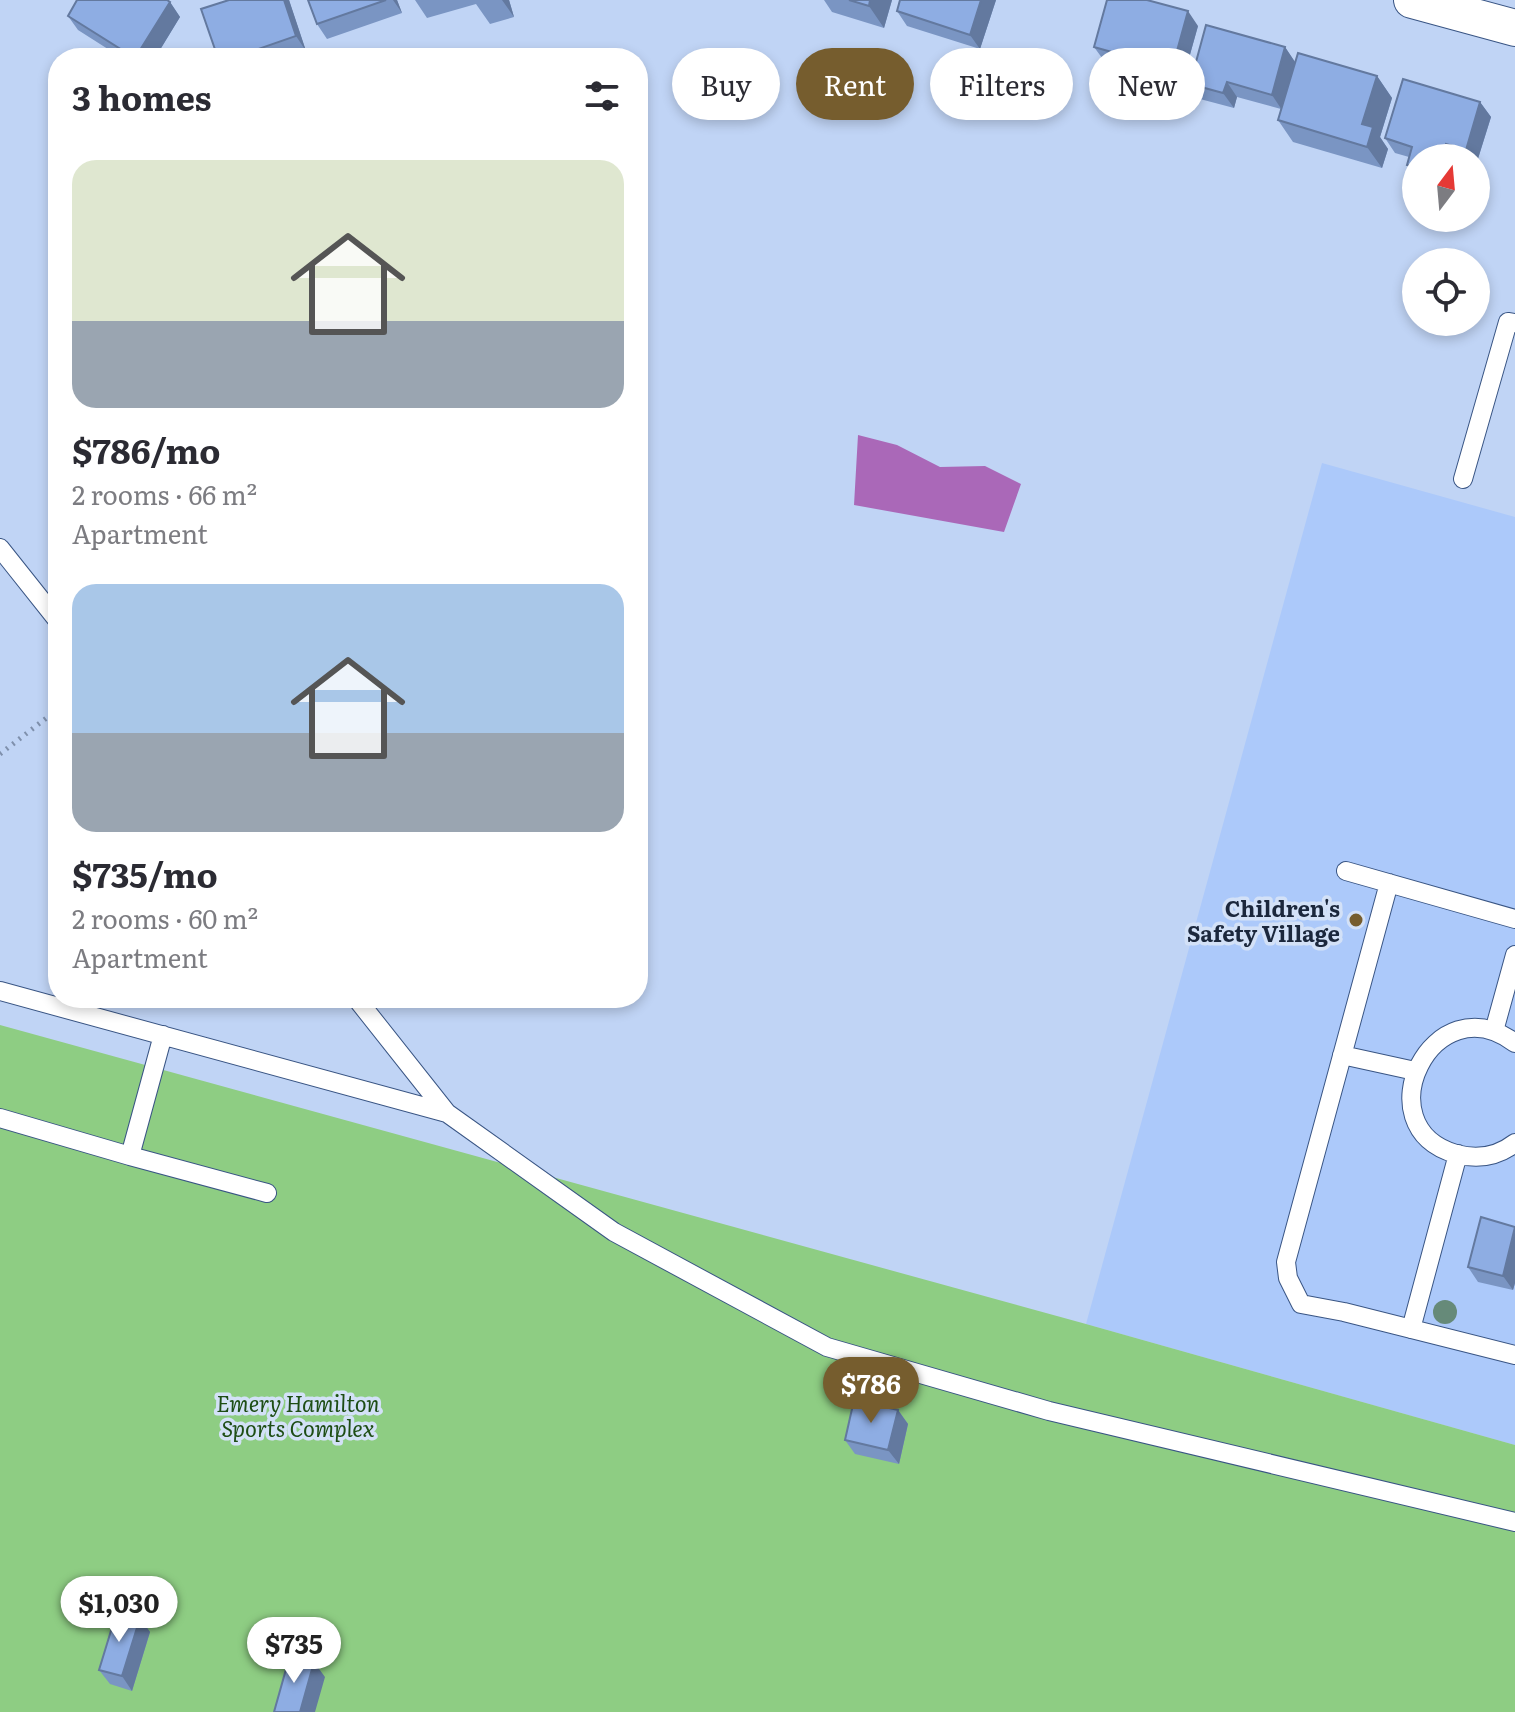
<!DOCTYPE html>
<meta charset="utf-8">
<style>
body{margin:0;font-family:Literata,serif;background:#f7f7f7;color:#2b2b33;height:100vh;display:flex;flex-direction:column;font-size:30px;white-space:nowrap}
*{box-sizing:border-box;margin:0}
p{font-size:26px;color:#7c7c81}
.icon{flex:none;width:44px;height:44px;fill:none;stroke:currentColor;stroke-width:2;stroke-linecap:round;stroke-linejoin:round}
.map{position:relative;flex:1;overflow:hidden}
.drawer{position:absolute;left:48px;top:48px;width:600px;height:960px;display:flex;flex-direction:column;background:#fff;border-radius:32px;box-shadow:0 4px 12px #0003}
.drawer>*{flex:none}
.guide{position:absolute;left:672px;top:48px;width:722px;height:72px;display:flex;gap:16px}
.needle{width:52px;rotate:16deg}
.tools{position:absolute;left:1402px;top:144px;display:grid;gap:16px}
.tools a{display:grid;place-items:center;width:88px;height:88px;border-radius:50%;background:#fff;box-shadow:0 4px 12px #0003;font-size:40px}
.price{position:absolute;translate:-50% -68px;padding:0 18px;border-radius:28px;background:#fff;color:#222;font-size:26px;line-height:52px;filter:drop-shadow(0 2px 4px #0008)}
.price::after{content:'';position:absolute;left:50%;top:48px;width:24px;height:18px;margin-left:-12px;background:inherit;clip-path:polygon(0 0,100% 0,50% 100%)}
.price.selected{background:#765d2e;color:#fff}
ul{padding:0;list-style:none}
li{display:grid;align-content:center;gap:16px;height:424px;padding:0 24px}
li span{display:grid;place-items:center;height:248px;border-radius:24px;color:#555}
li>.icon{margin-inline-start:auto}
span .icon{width:144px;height:144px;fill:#fffc;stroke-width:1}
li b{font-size:34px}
h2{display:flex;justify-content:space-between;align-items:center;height:96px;padding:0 24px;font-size:34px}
.tag{padding:0 28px;border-radius:36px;background:#fff;box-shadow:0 4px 12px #0003;font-size:28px;line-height:72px}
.tag.selected{background:#765d2e;color:#fff}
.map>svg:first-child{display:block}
.built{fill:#acc9fa}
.green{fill:#8ecd83}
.water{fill:#aa68b8}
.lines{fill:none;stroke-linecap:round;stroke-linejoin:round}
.service-casing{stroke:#395584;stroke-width:20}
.minor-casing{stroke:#395584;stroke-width:38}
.path{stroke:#7f90ac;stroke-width:5;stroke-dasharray:2 6;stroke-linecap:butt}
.service{stroke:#fff;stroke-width:18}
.minor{stroke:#fff;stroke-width:36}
.tree{fill:#668a79}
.wall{fill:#7a95c3}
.shaded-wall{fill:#63799f}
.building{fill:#8eade3;stroke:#63799f;stroke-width:2}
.poi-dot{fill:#765d2e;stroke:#d3e1f7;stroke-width:3}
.labels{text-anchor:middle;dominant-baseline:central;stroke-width:7;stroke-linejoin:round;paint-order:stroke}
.poi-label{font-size:22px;font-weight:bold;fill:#1b273c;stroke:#d3e1f7;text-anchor:end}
.park-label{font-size:22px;font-style:italic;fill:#1d4d14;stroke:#d3e1f7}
</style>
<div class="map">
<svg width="1515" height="1712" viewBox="0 0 1515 1712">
<rect width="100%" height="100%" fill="#c0d4f5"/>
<path class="built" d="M1322,463L1515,517V1445L1086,1324Z"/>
<path class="green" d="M0,1025L1086,1324L1515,1445V1712H0Z"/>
<path class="water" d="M858,435L897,445L940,467L985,466L1021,484L1004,532L854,505Z"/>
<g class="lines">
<g class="service-casing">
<path id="service" d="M1463,479L1508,322L1515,323
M0,548L58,621
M1346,871L1515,919
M1389,883L1286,1262L1288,1278L1301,1304L1344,1312L1515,1355
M0,991L447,1113
M356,998L447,1113L614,1232L827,1347L1049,1411L1515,1522
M1494,1031L1515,955
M1515,1043C1433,981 1362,1127 1456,1154C1478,1160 1497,1157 1515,1143
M1342,1055L1415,1071
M0,1118L130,1156L163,1035
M130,1156L267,1193
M1411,1329L1458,1154"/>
</g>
<g class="minor-casing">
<path id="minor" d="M1412,0L1515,28"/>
</g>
<path class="path" d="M0,754L58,709"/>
<use href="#service" class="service"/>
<use href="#minor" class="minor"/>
</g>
<circle class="tree" cx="1445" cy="1312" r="12"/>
<path class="wall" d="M229,0H289L306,51L285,58H218Z
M308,0H397L402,13L327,39L317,24Z
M415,0H509L514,17L490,24L476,4L427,18Z
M824,0H892L884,28L832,12Z
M900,0H996L980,49L907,26L897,11Z
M170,2L180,17L155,58H122L78,30L68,16Z
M1198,26L1182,83L1105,62L1094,47Z
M1285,47L1295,62L1377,76L1392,98L1380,137L1388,149L1382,168L1293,142L1278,120L1281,109L1237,97L1234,108L1200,99L1190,84Z
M1480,102L1491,117L1476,165V158H1416V178L1407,165L1409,157L1395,153L1385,138Z
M1515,1227V1283L1513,1290L1478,1282L1468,1267Z
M898,1410L908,1424L899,1464L855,1454L845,1440Z
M140,1618L150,1632L132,1691L110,1684L99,1670Z"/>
<path class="shaded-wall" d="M284,0H289L306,51L296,36Z
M393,0H397L402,13Z
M502,0H509L514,17Z
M870,0H892L884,28L869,6Z
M981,0H996L980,49L970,35Z
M170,2L180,17L155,58H135Z
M1188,11L1198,26L1182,83L1172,69Z
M1285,47L1295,62L1282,110L1272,95Z
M1377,76L1392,98L1380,137L1388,149L1382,168L1367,147L1362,124Z
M1227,82L1237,97L1234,108L1223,93Z
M1480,102L1491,117L1476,165V158H1472L1466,150Z
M1446,144L1456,158H1442Z
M1515,1230V1283L1513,1290L1503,1276Z
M898,1410L908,1424L899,1464L888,1450Z
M140,1618L150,1632L132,1691L122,1676Z
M314,1662L325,1677L315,1712H300Z"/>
<path class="building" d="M77,0H167L170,2L135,58L68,16Z
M229,0H284L296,36L232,58H218L201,9Z
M308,0H386L317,24Z
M849,0H870L869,6Z
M900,0H981L970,35L897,11Z
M1107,0H1147L1188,11L1172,69L1094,47Z
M1206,25L1285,47L1272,95L1227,82L1223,93L1190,84Z
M1298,53L1377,76L1362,124L1373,127L1367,147L1278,120Z
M1403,79L1480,102L1466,150L1446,144L1442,158H1416V167L1407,165L1412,147L1385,138Z
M1481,1217L1515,1227L1503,1276L1468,1267Z
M854,1400L898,1410L888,1450L845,1440Z
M117,1611L140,1618L122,1676L99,1670Z
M290,1655L314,1662L300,1712H274Z"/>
<circle class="poi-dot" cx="1356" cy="920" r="8"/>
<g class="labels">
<g class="poi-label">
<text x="1340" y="907">Children's<tspan x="1340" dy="25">Safety Village</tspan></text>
</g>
<g class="park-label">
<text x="298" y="1402">Emery Hamilton<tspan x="298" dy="25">Sports Complex</tspan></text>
</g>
</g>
</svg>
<div class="tools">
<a><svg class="needle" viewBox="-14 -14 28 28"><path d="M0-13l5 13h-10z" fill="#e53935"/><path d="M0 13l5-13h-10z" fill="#7c7c81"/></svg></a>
<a><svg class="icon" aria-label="locate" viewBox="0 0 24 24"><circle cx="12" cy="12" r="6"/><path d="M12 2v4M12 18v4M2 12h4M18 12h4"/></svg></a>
</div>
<b class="price selected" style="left:871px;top:1425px">$786</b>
<b class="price" style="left:119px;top:1644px">$1,030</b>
<b class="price" style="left:294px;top:1685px">$735</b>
<div class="guide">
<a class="tag">Buy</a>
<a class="tag selected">Rent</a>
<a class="tag">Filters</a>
<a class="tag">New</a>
</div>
<section class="drawer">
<h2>3 homes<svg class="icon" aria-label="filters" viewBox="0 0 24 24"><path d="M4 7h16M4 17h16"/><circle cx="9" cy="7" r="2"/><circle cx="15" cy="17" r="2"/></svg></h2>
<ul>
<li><span style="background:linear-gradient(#dfe7d0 65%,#9aa5b1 0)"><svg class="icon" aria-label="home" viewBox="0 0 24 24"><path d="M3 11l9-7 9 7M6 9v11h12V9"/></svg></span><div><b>$786/mo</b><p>2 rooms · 66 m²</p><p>Apartment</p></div></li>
<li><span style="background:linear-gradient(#a9c7e8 60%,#9aa5b1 0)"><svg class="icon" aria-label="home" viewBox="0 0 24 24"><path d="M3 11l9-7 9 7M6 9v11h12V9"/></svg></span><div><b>$735/mo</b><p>2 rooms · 60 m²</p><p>Apartment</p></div></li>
</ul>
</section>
</div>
